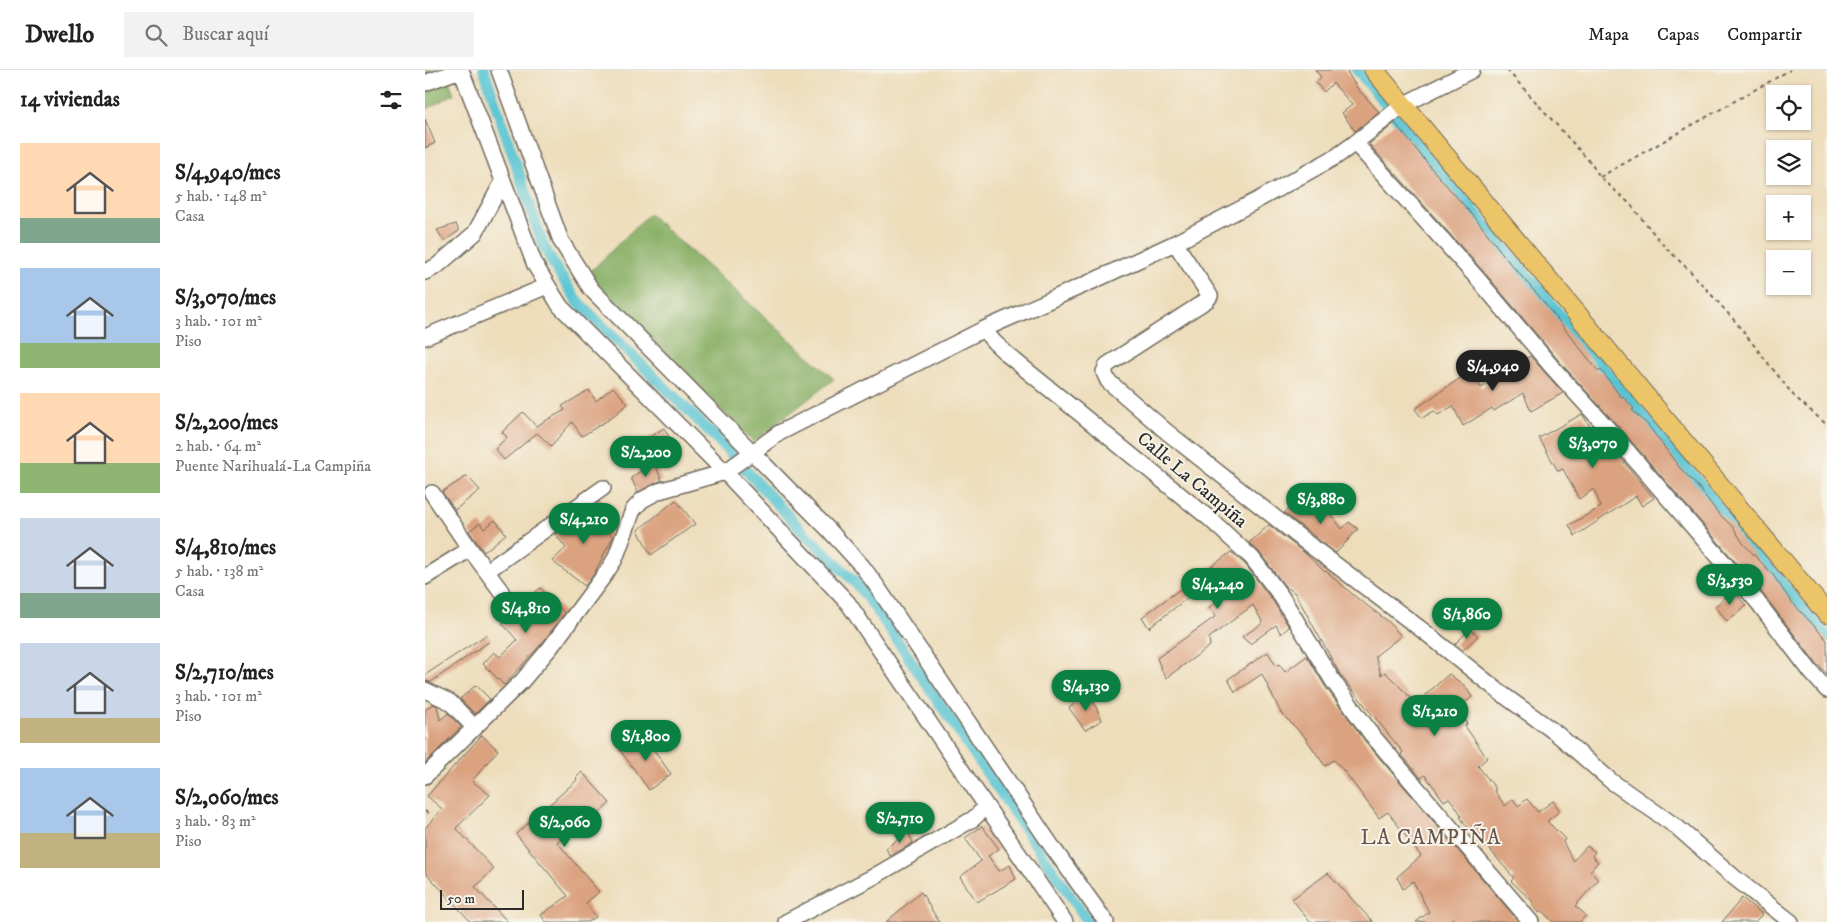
<!DOCTYPE html>
<html lang="es">
<meta charset="utf-8">
<style>
body{margin:0;font-family:"IM FELL DW Pica",serif;background:#f2f2f2;color:#222;height:100vh;display:flex;flex-direction:column;font-size:19px;white-space:nowrap}
*{box-sizing:border-box;margin:0}
p{font-size:16px;color:#767676}
.icon{flex:none;width:28px;height:28px;fill:none;stroke:currentColor;stroke-width:2;stroke-linecap:round;stroke-linejoin:round}
.map{position:relative;flex:1;overflow:hidden}
.panel{display:flex;flex-direction:column;background:#fff;width:425px}
.panel>*{flex:none}
.controls{position:absolute;left:1341px;top:15px;display:grid;gap:10px}
.controls a{display:grid;place-items:center;width:45px;height:45px;border-radius:0px;background:#fff;box-shadow:0 1px 4px #0004;font-size:25px}
.scale{position:absolute;left:15px;bottom:12px;width:84px;box-sizing:border-box;padding-left:5px;border:2px solid #2b2b2b;border-top:0;font-size:14px;line-height:18px;white-space:nowrap;color:#2b2b2b;-webkit-text-stroke:4px #f7f3e8;paint-order:stroke}
.price{position:absolute;translate:-50% -42px;padding:0 11px;border-radius:18px;background:#0b8043;color:#fff;font-size:16px;line-height:32px;filter:drop-shadow(0 1px 2px #0008)}
.price::after{content:'';position:absolute;left:50%;top:30px;width:15px;height:11px;margin-left:-8px;background:inherit;clip-path:polygon(0 0,100% 0,50% 100%)}
.price.selected{background:#222;color:#fff}
ul{padding:0;list-style:none}
li{display:flex;align-items:center;gap:15px;height:125px;padding:0 20px}
li span{display:grid;place-items:center;flex:none;width:140px;height:100px;border-radius:0px;color:#555}
li>.icon{margin-inline-start:auto}
span .icon{width:60px;height:60px;fill:#fffc;stroke-width:1}
li b{font-size:21px}
h2{display:flex;justify-content:space-between;align-items:center;height:60px;padding:0 20px;font-size:21px}
header{display:flex;align-items:center;gap:30px;box-sizing:border-box;height:70px;padding:0 25px;background:#fff;border-bottom:1px solid #e0e0e0}
header strong{font-size:24px}
nav{display:flex;gap:28px;margin-inline-start:auto;font-size:18px}
.search{width:350px;height:45px;background:#f2f2f2;display:flex;align-items:center;gap:12px;box-sizing:border-box;padding:0 18px;border-radius:0px;color:#767676;font-size:19px}
main{display:flex;flex:1;min-height:0}
.map>svg:first-child{display:block}
.forest{fill:#89b066;stroke:#5a6e48}
.lines{fill:none;stroke-linecap:round;stroke-linejoin:round}
.canal{stroke:#59c4d3;stroke-width:11}
.building{fill:#dba280}
.minor-casing{stroke:#6f695d;stroke-width:18}
.major-casing{stroke:#6f695d;stroke-width:21}
.path{stroke:#6f695d;stroke-width:2;stroke-dasharray:4 4;stroke-linecap:butt}
.minor{stroke:#fff;stroke-width:15}
.major{stroke:#ecc569;stroke-width:19}
.labels{text-anchor:middle;dominant-baseline:central;stroke-width:4;stroke-linejoin:round;paint-order:stroke}
.street-label{font-size:19px;fill:#2b2b2b;stroke:#f7f3e8}
.quarter-label{font-size:21px;letter-spacing:1px;fill:#695549;stroke:#f7f3e8}
</style>
<header>
<strong>Dwello</strong>
<div class="search"><svg class="icon" aria-label="search" viewBox="0 0 24 24"><circle cx="10" cy="10" r="6"/><path d="M15 15l6 6"/></svg>Buscar aquí</div>
<nav><a>Mapa</a><a>Capas</a><a>Compartir</a></nav>
</header>
<main>
<section class="panel">
<h2>14 viviendas<svg class="icon" aria-label="filters" viewBox="0 0 24 24"><path d="M4 7h16M4 17h16"/><circle cx="9" cy="7" r="2"/><circle cx="15" cy="17" r="2"/></svg></h2>
<ul>
<li><span style="background:linear-gradient(#ffd9b3 75%,#7fa58c 0)"><svg class="icon" aria-label="home" viewBox="0 0 24 24"><path d="M3 11l9-7 9 7M6 9v11h12V9"/></svg></span><div><b>S/4,940/mes</b><p>5 hab. · 148 m²</p><p>Casa</p></div></li>
<li><span style="background:linear-gradient(#a9c7e8 75%,#8fb573 0)"><svg class="icon" aria-label="home" viewBox="0 0 24 24"><path d="M3 11l9-7 9 7M6 9v11h12V9"/></svg></span><div><b>S/3,070/mes</b><p>3 hab. · 101 m²</p><p>Piso</p></div></li>
<li><span style="background:linear-gradient(#ffd9b3 70%,#8fb573 0)"><svg class="icon" aria-label="home" viewBox="0 0 24 24"><path d="M3 11l9-7 9 7M6 9v11h12V9"/></svg></span><div><b>S/2,200/mes</b><p>2 hab. · 64 m²</p><p>Puente Narihualá-La Campiña</p></div></li>
<li><span style="background:linear-gradient(#c9d6e8 75%,#7fa58c 0)"><svg class="icon" aria-label="home" viewBox="0 0 24 24"><path d="M3 11l9-7 9 7M6 9v11h12V9"/></svg></span><div><b>S/4,810/mes</b><p>5 hab. · 138 m²</p><p>Casa</p></div></li>
<li><span style="background:linear-gradient(#c9d6e8 75%,#c2b280 0)"><svg class="icon" aria-label="home" viewBox="0 0 24 24"><path d="M3 11l9-7 9 7M6 9v11h12V9"/></svg></span><div><b>S/2,710/mes</b><p>3 hab. · 101 m²</p><p>Piso</p></div></li>
<li><span style="background:linear-gradient(#a9c7e8 65%,#c2b280 0)"><svg class="icon" aria-label="home" viewBox="0 0 24 24"><path d="M3 11l9-7 9 7M6 9v11h12V9"/></svg></span><div><b>S/2,060/mes</b><p>3 hab. · 83 m²</p><p>Piso</p></div></li>
</ul>
</section>
<div class="map">
<svg width="1402" height="852" viewBox="0 0 1402 852">
<rect width="100%" height="100%" fill="#f7f3e8"/>
<filter id="ink" filterUnits="userSpaceOnUse"><feTurbulence type="fractalNoise" baseFrequency=".02" numOctaves="2"/><feDisplacementMap in="SourceGraphic" scale="10" xChannelSelector="R" yChannelSelector="G"/><feConvolveMatrix kernelMatrix="1 2 1 2 8 2 1 2 1" color-interpolation-filters="sRGB"/></filter>
<filter id="wash" filterUnits="userSpaceOnUse"><feTurbulence type="fractalNoise" baseFrequency=".0096" numOctaves="4" result="noise"/><feDisplacementMap in="SourceGraphic" scale="20" xChannelSelector="R" yChannelSelector="G"/><feGaussianBlur stdDeviation="1.12" result="paint"/><feColorMatrix in="noise" values="0 0 0 0 0 0 0 0 0 0 0 0 0 0 0 0 0 1.4 0 .05"/><feComposite in="paint" operator="in"/></filter>
<g filter="url(#wash)">
<rect width="100%" height="100%" fill="#edddbb"/>
<path class="forest" d="M0,0H20L29,24L0,40Z
M224,144L409,309L328,372L163,204Z"/>
<g class="lines">
<path class="canal" d="M59,0L118,175L133,202L153,232L291,368L380,464L430,512L448,535L663,852
M932,0L1402,567"/>
</g>
<g id="blocks">
<path class="building" d="M890,0H921L932,18L954,42L930,61L917,43L927,35L908,13L899,22L891,13L896,7Z
M0,49L10,73L0,78Z
M970,53L1007,99L1052,150L1083,191L1113,225L1174,302L1176,300L1196,327L1198,326L1209,339L1207,340L1223,355L1254,397L1274,418L1293,443L1308,457L1318,473L1348,505L1365,530L1402,570V604L1391,593L1338,524L1193,356L1134,291L1059,202L944,74Z
M31,154L34,161L19,171L12,160Z
M1105,286L1138,323L1106,341L1098,323L1069,341L1067,338L1038,356L1028,336L1013,345L1009,341L997,348L990,339L1047,300L1056,318Z
M188,317L203,334L183,350L157,366L147,352L126,376L112,363L79,390L70,379L82,367L77,362L98,342L111,356L140,340L137,336L164,320L171,331Z
M1157,344L1166,358L1169,357L1229,428L1217,436L1211,426L1150,466L1144,455L1176,437L1169,419L1154,429L1138,399L1133,401L1114,368Z
M239,358L247,372L221,386L212,375Z
M228,392L237,410L213,422L206,408Z
M42,406L55,420L30,440L17,422Z
M889,429L902,444L904,442L917,459L924,452L933,459L911,483L859,443L874,431L878,435Z
M251,430L270,454L226,485L213,460Z
M174,432L181,441L172,449L188,467L169,504L160,516L127,491L141,478L130,464Z
M70,450L81,464L59,482L44,461L55,453L59,459Z
M844,455L882,485L900,502L901,501L932,528L964,552L976,566L950,586L956,605L960,602L991,633L1024,604L1040,616L1047,627L1037,635L1042,644L1039,647L1042,654L1040,656L1062,688L1053,696L1071,719L1069,720L1080,736L1088,729L1093,736L1102,729L1113,742L1128,731L1135,741L1122,751L1140,769L1138,772L1148,791L1162,776L1170,782L1167,786L1173,792L1165,801L1173,810L1150,836L1161,845L1155,852H1128L1117,841L1115,843L1108,836V832L1086,811L1089,808L1076,793L1062,776L1060,778L1052,770L1035,747L1037,746L1029,734L1024,728L1019,731L1000,705L996,708L976,684L978,682L916,606L870,523L859,515L834,482L824,473Z
M806,482L820,494L848,531L864,557L856,564L851,555L825,574L817,567L838,553L828,535L784,568L785,576L741,608L737,601L732,588L791,546L784,537L794,530L780,514L724,558L717,547Z
M115,518L140,543L118,572L79,615L58,594L69,582L75,587L92,570L77,553Z
M1309,521L1321,536L1302,551L1290,536Z
M1045,559L1053,566L1038,580L1030,574Z
M61,565L65,571L6,612L0,611V605Z
M843,582L851,596L854,594L860,602L882,586L900,616L940,671L1094,852H1031L1028,848L1023,852H991L1004,842L988,811L978,819L972,807L996,786L963,742L954,748L920,702L909,690L900,696L879,666L856,643L837,604L810,622L803,609Z
M51,615L65,629L50,644L35,629Z
M664,622L677,650L660,660L644,638Z
M8,634L12,636L15,650L23,643L36,657L0,693V640Z
M57,665L73,680L47,711L65,725L31,758L69,799L50,817L83,852H46L0,802V758L17,739L2,726Z
M218,665L246,704L224,720L195,680Z
M157,702L185,733L159,757L155,753L132,772L174,822L161,833L171,847L163,852H121L116,845L143,826L91,764L152,710L151,708Z
M557,756L574,779L563,786L574,801L585,795L591,809L552,832L535,807L556,791L540,768Z
M483,762L488,773L465,786L461,778Z
M903,803L948,852H885L867,829Z
M496,822L514,852H461Z
M1317,828L1337,844L1330,852H1297Z"/>
</g>
</g>
<g filter="url(#ink)">
<use href="#blocks" fill-opacity="0" stroke="#6f695d" stroke-width="1"/>
<g class="lines">
<g class="minor-casing">
<path id="minor" d="M36,0L110,195L135,236L300,402L423,533L640,852
M74,0L136,171L166,219L404,460L437,496L451,515L628,778L681,852
M0,13L35,0
M930,73L1052,208L1127,297L1186,362L1331,530L1386,602L1402,620
M750,173L785,226L782,230L682,295L679,302L683,311L742,362L882,473L1001,563L1077,624L1131,663L1186,711L1253,758L1310,808L1366,852
M0,202L12,196L50,163L78,111
M559,259L568,271L584,286L785,449L827,488L856,526L908,611L947,665L1106,852
M0,267L122,216
M7,423L45,479L76,521
M62,501L178,418
M0,507L45,479
M0,620L25,632L50,658
M0,706L97,611L125,578L181,503L190,489L208,440L217,430L234,421L300,402L354,363L559,259L668,211L750,173L829,132L912,86L930,73L978,35L1047,0
M361,852L448,807L548,749L561,737"/>
</g>
<g class="major-casing">
<path id="major" d="M949,0L1402,544"/>
</g>
<path class="path" d="M1082,0L1165,92L1175,107L1205,134L1239,176L1266,202L1309,250L1369,326L1402,355
M1175,107L1365,0
M0,741L5,745"/>
<use href="#minor" class="minor"/>
<use href="#major" class="major"/>
</g>
</g>
<g class="labels">
<g class="street-label">
<text transform="translate(767 410) rotate(40)">Calle La Campiña</text>
</g>
<g class="quarter-label">
<text x="1006" y="768">LA CAMPIÑA</text>
</g>
</g>
</svg>
<div class="controls">
<a><svg class="icon" aria-label="locate" viewBox="0 0 24 24"><circle cx="12" cy="12" r="6"/><path d="M12 2v4M12 18v4M2 12h4M18 12h4"/></svg></a>
<a><svg class="icon" aria-label="layers" viewBox="0 0 24 24"><path d="M12 4l9 5-9 5-9-5zM3 14l9 5 9-5"/></svg></a>
<a>+</a>
<a>−</a>
</div>
<div class="scale">50 m</div>
<b class="price selected" style="left:1068px;top:322px">S/4,940</b>
<b class="price" style="left:1168px;top:399px">S/3,070</b>
<b class="price" style="left:221px;top:408px">S/2,200</b>
<b class="price" style="left:896px;top:455px">S/3,880</b>
<b class="price" style="left:159px;top:475px">S/4,210</b>
<b class="price" style="left:1305px;top:536px">S/3,530</b>
<b class="price" style="left:793px;top:540px">S/4,240</b>
<b class="price" style="left:101px;top:564px">S/4,810</b>
<b class="price" style="left:1042px;top:570px">S/1,860</b>
<b class="price" style="left:661px;top:642px">S/4,130</b>
<b class="price" style="left:1010px;top:667px">S/1,210</b>
<b class="price" style="left:221px;top:692px">S/1,800</b>
<b class="price" style="left:475px;top:774px">S/2,710</b>
<b class="price" style="left:140px;top:778px">S/2,060</b>
</div>
</main>
